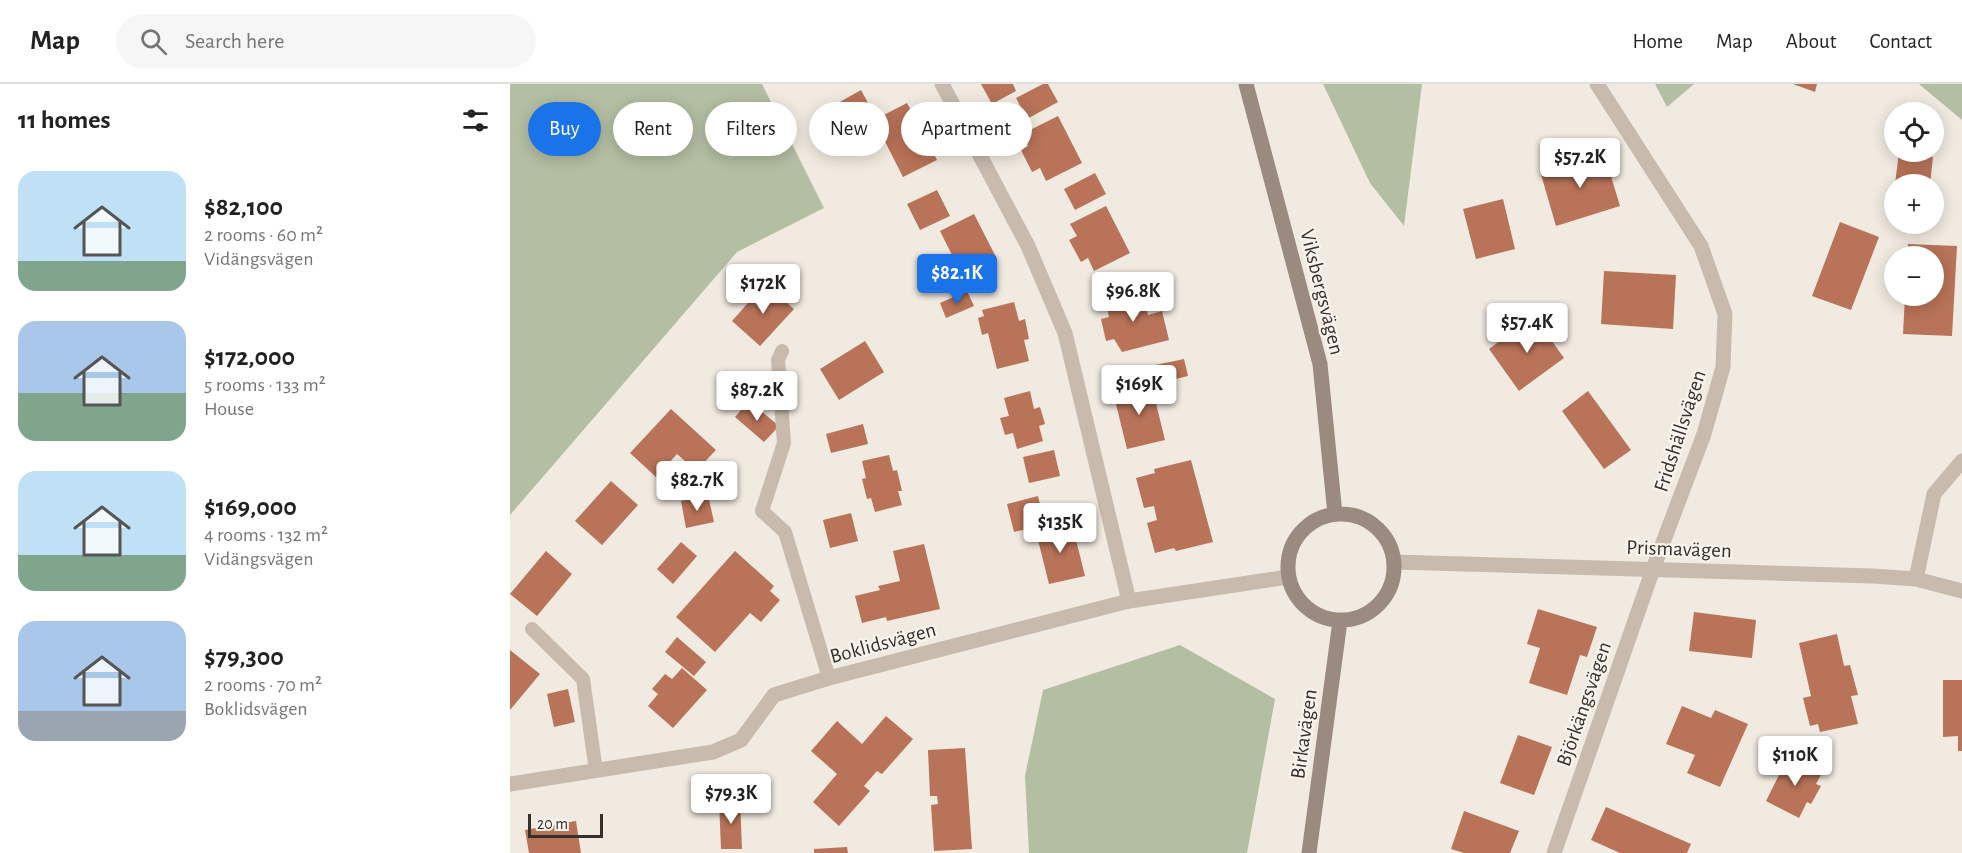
<!DOCTYPE html>
<meta charset="utf-8">
<style>
body{margin:0;font-family:"Alegreya Sans",sans-serif;background:#f6f6f6;color:#222;height:100vh;display:flex;flex-direction:column;font-size:22px;white-space:nowrap}
*{box-sizing:border-box;margin:0}
p{font-size:20px;color:#767676}
.icon{flex:none;width:33px;height:33px;fill:none;stroke:currentColor;stroke-width:2;stroke-linecap:round;stroke-linejoin:round}
.map{position:relative;flex:1;overflow:hidden}
.side{display:flex;flex-direction:column;background:#fff;width:510px}
.side>*{flex:none}
.hud{position:absolute;left:18px;top:18px;width:570px;height:54px;display:flex;gap:12px}
.controls{position:absolute;left:1374px;top:18px;display:grid;gap:12px}
.controls a{display:grid;place-items:center;width:60px;height:60px;border-radius:50%;background:#fff;box-shadow:0 3px 15px #0003;font-size:30px}
.scale{position:absolute;left:18px;bottom:15px;width:75px;box-sizing:border-box;padding-left:6px;border:3px solid #372f2b;border-top:0;font-size:16px;line-height:21px;white-space:nowrap;color:#372f2b;-webkit-text-stroke:4px #f8f4ed;paint-order:stroke}
.price{position:absolute;translate:-50% -51px;padding:0 14px;border-radius:6px;background:#fff;color:#222;font-size:20px;line-height:39px;filter:drop-shadow(0 2px 3px #0008)}
.price::after{content:'';position:absolute;left:50%;top:36px;width:18px;height:14px;margin-left:-9px;background:inherit;clip-path:polygon(0 0,100% 0,50% 100%)}
.price.on{background:#1a73e8;color:#fff}
ul{padding:0;list-style:none}
li{display:flex;align-items:center;gap:18px;height:150px;padding:0 18px}
li span{display:grid;place-items:center;flex:none;width:168px;height:120px;border-radius:18px;color:#555}
li>.icon{margin-inline-start:auto}
span .icon{width:72px;height:72px;fill:#fffc;stroke-width:1}
li b{font-size:26px}
h2{display:flex;justify-content:space-between;align-items:center;height:72px;padding:0 18px;font-size:26px}
.tag{padding:0 21px;border-radius:27px;background:#fff;box-shadow:0 3px 15px #0003;font-size:21px;line-height:54px}
.tag.on{background:#1a73e8;color:#fff}
header{display:flex;align-items:center;gap:36px;box-sizing:border-box;height:84px;padding:0 30px;background:#fff;border-bottom:2px solid #e0e0e0}
header strong{font-size:28px}
nav{display:flex;gap:33px;margin-inline-start:auto;font-size:21px}
.search{width:420px;height:54px;background:#f6f6f6;display:flex;align-items:center;gap:15px;box-sizing:border-box;padding:0 21px;border-radius:33px;color:#767676;font-size:22px}
main{display:flex;flex:1;min-height:0}
.map>svg:first-child{display:block}
.green{fill:#b4bea2}
.building{fill:#b87358}
.lines{fill:none;stroke-linecap:round;stroke-linejoin:round}
.lane{stroke:#c8bbae;stroke-width:14}
.street{stroke:#c8bbae;stroke-width:15}
.secondary{stroke:#9b8a7f;stroke-width:15}
.labels{text-anchor:middle;dominant-baseline:central;stroke-width:4.5;stroke-linejoin:round;paint-order:stroke}
.street-label{font-size:21px;fill:#372f2b;stroke:#f8f4ed}
</style>
<header>
<strong>Map</strong>
<div class="search"><svg class="icon" aria-label="search" viewBox="0 0 24 24"><circle cx="10" cy="10" r="6"/><path d="M15 15l6 6"/></svg>Search here</div>
<nav><a>Home</a><a>Map</a><a>About</a><a>Contact</a></nav>
</header>
<main>
<section class="side">
<h2>11 homes<svg class="icon" aria-label="filters" viewBox="0 0 24 24"><path d="M4 7h16M4 17h16"/><circle cx="9" cy="7" r="2"/><circle cx="15" cy="17" r="2"/></svg></h2>
<ul>
<li><span style="background:linear-gradient(#bfe0f5 75%,#7fa58c 0)"><svg class="icon" aria-label="home" viewBox="0 0 24 24"><path d="M3 11l9-7 9 7M6 9v11h12V9"/></svg></span><div><b>$82,100</b><p>2 rooms · 60 m²</p><p>Vidängsvägen</p></div></li>
<li><span style="background:linear-gradient(#a9c7e8 60%,#7fa58c 0)"><svg class="icon" aria-label="home" viewBox="0 0 24 24"><path d="M3 11l9-7 9 7M6 9v11h12V9"/></svg></span><div><b>$172,000</b><p>5 rooms · 133 m²</p><p>House</p></div></li>
<li><span style="background:linear-gradient(#bfe0f5 70%,#7fa58c 0)"><svg class="icon" aria-label="home" viewBox="0 0 24 24"><path d="M3 11l9-7 9 7M6 9v11h12V9"/></svg></span><div><b>$169,000</b><p>4 rooms · 132 m²</p><p>Vidängsvägen</p></div></li>
<li><span style="background:linear-gradient(#a9c7e8 75%,#9aa5b1 0)"><svg class="icon" aria-label="home" viewBox="0 0 24 24"><path d="M3 11l9-7 9 7M6 9v11h12V9"/></svg></span><div><b>$79,300</b><p>2 rooms · 70 m²</p><p>Boklidsvägen</p></div></li>
</ul>
</section>
<div class="map">
<svg width="1452" height="769" viewBox="0 0 1452 769">
<rect width="100%" height="100%" fill="#f1eae1"/>
<path class="green" d="M0,0H252L314,124L227,168L0,431Z
M813,0H912L894,142L860,99Z
M1145,0H1184L1157,23Z
M1409,0H1452V36Z
M670,561L765,615L737,769H519L515,692L533,606Z"/>
<path class="building" d="M471,0H503L506,7L482,20Z
M533,0H538L548,18L517,35L506,14Z
M1283,0H1307L1305,8Z
M351,6L364,30L340,42L328,19Z
M397,19L427,76L393,93L364,36Z
M548,32L572,79L536,97L530,84L522,88L511,66L518,62L512,50Z
M1389,68L1423,73L1420,100H1385Z
M1094,69L1110,122L1046,142L1030,87Z
M585,89L596,110L565,126L554,105Z
M427,106L440,132L410,146L397,120Z
M993,115L1005,165L966,175L953,125Z
M596,122L620,169L584,187L578,174L571,178L559,156L567,152L560,140Z
M464,130L486,173L452,191L430,147Z
M1330,138L1369,153L1341,226L1302,212Z
M1398,160L1447,162L1442,252L1393,250L1395,212H1424V172H1397Z
M1094,187L1166,191L1163,245L1091,240Z
M255,200L284,225L250,262L222,237Z
M457,207L464,222L436,234L430,219Z
M633,207L638,231L652,227L659,256L612,268L604,255L596,257L591,235L599,233L595,215Z
M504,218L509,237L515,235L519,255L514,256L519,277L487,285L478,249L472,251L468,234L474,232L472,226Z
M1024,232L1054,274L1009,307L979,265Z
M355,257L374,288L329,316L310,285Z
M674,275L678,292L645,300L641,282Z
M641,299L655,356L617,365L603,308Z
M520,307L524,325L530,323L535,340L529,342L533,357L507,365L503,349L495,351L490,334L499,332L494,314Z
M1078,307L1121,366L1094,385L1052,327Z
M239,317L269,342L254,358L225,333Z
M161,325L206,366L186,387L167,370L146,393L120,369Z
M353,340L358,360L321,369L316,350Z
M544,366L550,392L519,399L513,373Z
M379,371L383,387L387,386L392,407H388L392,421L365,428L361,414L357,415L352,395L356,394L352,377Z
M681,376L703,458L666,467L664,464L645,469L637,439L647,436L644,422L634,424L626,394L645,389L644,385Z
M101,397L128,421L92,461L65,437Z
M198,411L204,438L176,444L171,417Z
M528,412L535,441L504,448L497,420Z
M341,429L348,457L320,464L313,436Z
M562,440L575,492L539,500L526,448Z
M171,458L187,472L163,500L147,485Z
M414,460L430,525L377,537L376,533L352,539L345,512L370,506L368,502L390,497L383,467Z
M36,467L62,490L27,532L0,510Z
M225,467L264,502L260,507L270,516L251,538L240,529L205,568L166,533Z
M1028,525L1087,543L1077,573L1070,571L1057,611L1019,599L1030,564L1017,560Z
M1184,528L1246,536L1242,574L1179,567Z
M1327,550L1334,582L1340,581L1348,611L1341,612L1348,640L1310,648L1308,640L1300,642L1293,614L1301,612L1289,559Z
M167,553L196,578L184,592L155,568Z
M0,566L30,590L0,626Z
M172,584L197,606L163,644L138,622L148,610L142,605L155,590L162,595Z
M1433,596H1452V667H1448V652L1433,653Z
M58,605L65,638L44,643L37,610Z
M1172,622L1201,634L1205,626L1238,640L1210,703L1177,689L1185,671L1156,660Z
M376,632L403,655L372,690L367,687L354,702L360,707L329,742L303,718L327,690L301,667L327,637L352,660Z
M1008,651L1042,663L1024,711L990,699Z
M455,664L462,765L424,767L421,721L428,720L427,712H420L418,666Z
M1279,671L1313,687L1306,700L1311,702L1301,720L1297,718L1289,734L1256,717Z
M230,716L232,765H211L209,717Z
M1096,723L1181,760L1177,769H1110L1081,756Z
M954,727L1009,747L1000,769H954L941,765Z
M66,737L71,769H19L15,746Z
M337,763L338,769H304V765Z"/>
<g class="lines">
<path class="lane" d="M272,267L268,276L274,359L252,427L275,448L319,594
M22,545L73,595L86,687"/>
<path class="street" d="M432,0L518,162L555,249L619,517
M884,478L1363,492L1406,495L1452,507
M1406,495L1424,410L1452,377
M0,700L203,668L231,656L264,611L319,594L619,517L778,493
M1044,769L1143,485L1194,350L1213,283L1215,230L1191,162L1087,0"/>
<path class="secondary" d="M736,0L810,280L825,430
M778 483a53 53 0 1 1 106 0a53 53 0 1 1-106 0Z
M799,769L830,537"/>
</g>
<g class="labels">
<g class="street-label">
<text transform="translate(812 208) rotate(76)">Viksbergsvägen</text>
<text transform="translate(1170 347) rotate(-72)">Fridshällsvägen</text>
<text transform="translate(1169 465) rotate(2)">Prismavägen</text>
<text transform="translate(373 559) rotate(-15)">Boklidsvägen</text>
<text transform="translate(1074 620) rotate(-71)">Björkängsvägen</text>
<text transform="translate(794 650) rotate(-82)">Birkavägen</text>
</g>
</g>
</svg>
<div class="controls">
<a><svg class="icon" aria-label="locate" viewBox="0 0 24 24"><circle cx="12" cy="12" r="6"/><path d="M12 2v4M12 18v4M2 12h4M18 12h4"/></svg></a>
<a>+</a>
<a>−</a>
</div>
<div class="scale">20 m</div>
<b class="price" style="left:1070px;top:105px">$57.2K</b>
<b class="price on" style="left:447px;top:221px">$82.1K</b>
<b class="price" style="left:253px;top:231px">$172K</b>
<b class="price" style="left:623px;top:239px">$96.8K</b>
<b class="price" style="left:1017px;top:270px">$57.4K</b>
<b class="price" style="left:629px;top:332px">$169K</b>
<b class="price" style="left:247px;top:338px">$87.2K</b>
<b class="price" style="left:187px;top:428px">$82.7K</b>
<b class="price" style="left:550px;top:470px">$135K</b>
<b class="price" style="left:1285px;top:703px">$110K</b>
<b class="price" style="left:221px;top:741px">$79.3K</b>
<div class="hud">
<a class="tag on">Buy</a>
<a class="tag">Rent</a>
<a class="tag">Filters</a>
<a class="tag">New</a>
<a class="tag">Apartment</a>
</div>
</div>
</main>
